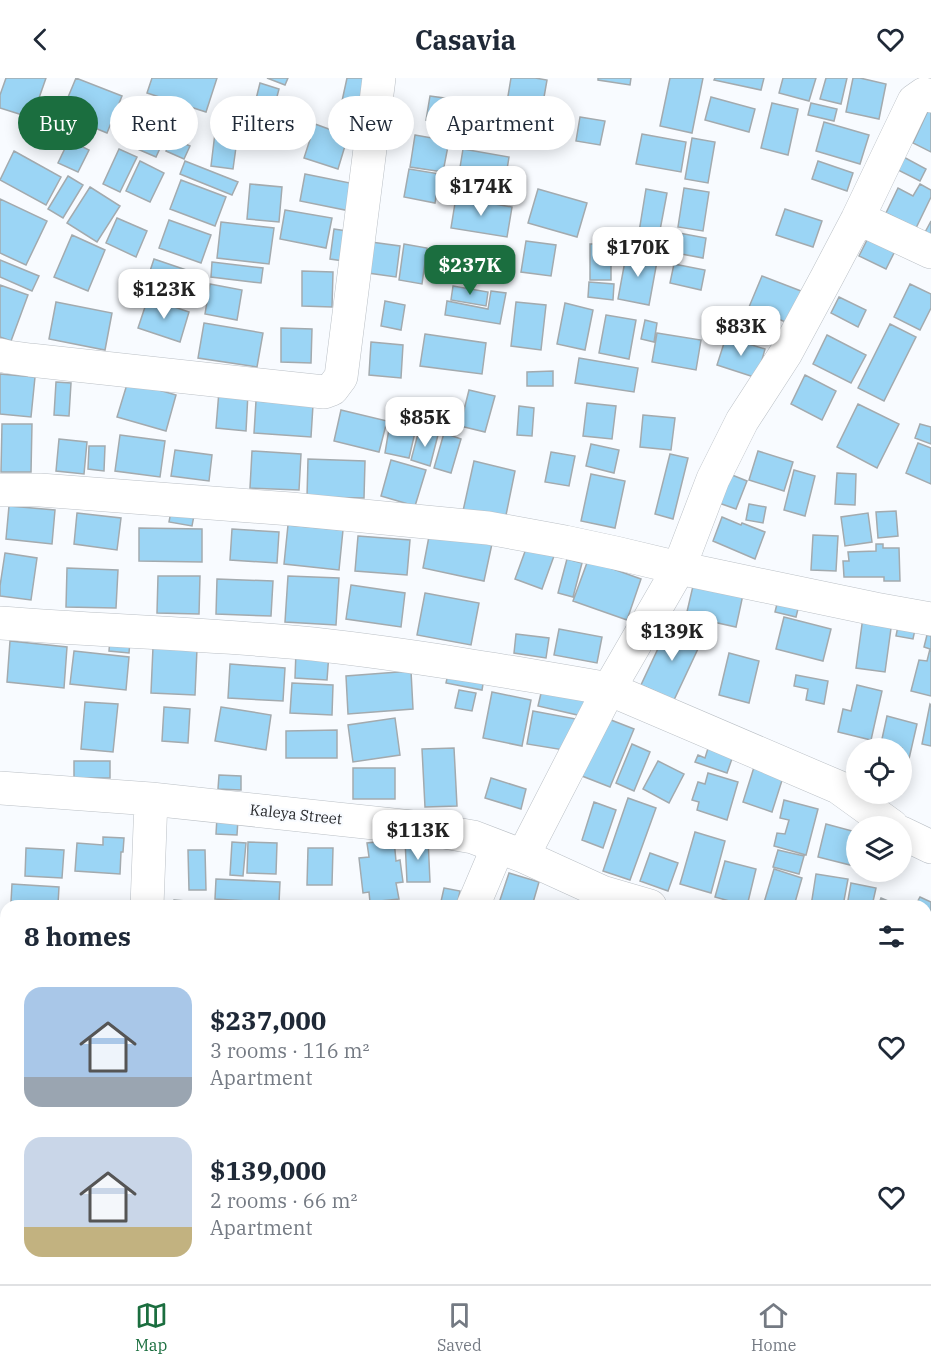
<!DOCTYPE html>
<meta charset="utf-8">
<style>
body{margin:0;font-family:"IBM Plex Serif",serif;background:#f6f6f7;color:#1f2937;height:100vh;display:flex;flex-direction:column;font-size:22px;white-space:nowrap}
*{box-sizing:border-box;margin:0}
p{font-size:20px;color:#747a83}
.icon{flex:none;width:33px;height:33px;fill:none;stroke:currentColor;stroke-width:2;stroke-linecap:round;stroke-linejoin:round}
.map{position:relative;flex:1;overflow:hidden}
.side{position:absolute;left:0px;top:822px;width:932px;height:384px;display:flex;flex-direction:column;background:#fff;border-radius:18px 18px 0 0;box-shadow:0 3px 15px #0003}
.side>*{flex:none}
.top-card{position:absolute;left:18px;top:18px;width:600px;height:54px;display:flex;gap:12px}
.buttons{position:absolute;left:846px;top:660px;display:grid;gap:12px}
.buttons a{display:grid;place-items:center;width:66px;height:66px;border-radius:50%;background:#fff;box-shadow:0 3px 15px #0003;font-size:30px}
.price{position:absolute;translate:-50% -51px;padding:0 14px;border-radius:12px;background:#fff;color:#222;font-size:20px;line-height:39px;filter:drop-shadow(0 2px 3px #0008)}
.price::after{content:'';position:absolute;left:50%;top:36px;width:18px;height:14px;margin-left:-9px;background:inherit;clip-path:polygon(0 0,100% 0,50% 100%)}
.price.on{background:#1b6e3f;color:#fff}
ul{padding:0;list-style:none}
li{display:flex;align-items:center;gap:18px;height:150px;padding:0 24px}
li span{display:grid;place-items:center;flex:none;width:168px;height:120px;border-radius:18px;color:#555}
li>.icon{margin-inline-start:auto}
span .icon{width:72px;height:72px;fill:#fffc;stroke-width:1}
li b{font-size:26px}
h2{display:flex;justify-content:space-between;align-items:center;height:72px;padding:0 24px;font-size:26px}
.chip{padding:0 21px;border-radius:27px;background:#fff;box-shadow:0 3px 15px #0003;font-size:21px;line-height:54px}
.chip.on{background:#1b6e3f;color:#fff}
header{display:flex;justify-content:space-between;align-items:center;height:78px;padding:0 24px;background:#fff;font-size:27px;font-weight:700}
.tabs{display:flex;justify-content:space-around;align-items:center;height:84px;border-top:2px solid #e0e1e3;background:#fff;font-size:16px;color:#747a83}
.tabs a{display:grid;justify-items:center;gap:3px}
.tabs .on{color:#1b6e3f}
.map>svg:first-child{display:block}
.building{fill:#9bd5f5;stroke:#a3aaae;stroke-width:1.5}
.lines{fill:none;stroke-linecap:round;stroke-linejoin:round}
.minor-casing{stroke:#bbc0c6;stroke-width:34}
.minor{stroke:#fff;stroke-width:33}
.labels{text-anchor:middle;dominant-baseline:central;stroke-width:4.5;stroke-linejoin:round;paint-order:stroke}
.street-label{font-size:15px;fill:#292a2d;stroke:#f8fbff}
</style>
<header><svg class="icon" aria-label="back" viewBox="0 0 24 24"><path d="M15 5l-7 7 7 7"/></svg>Casavia<svg class="icon" aria-label="heart" viewBox="0 0 24 24"><path d="M12 20l-8-8c-3-5 5-10 8-4 3-6 11-1 8 4z"/></svg></header>
<div class="map">
<svg width="931" height="1206" viewBox="0 0 931 1206">
<rect width="100%" height="100%" fill="#f8fbff"/>
<path class="building" d="M6,0H46L32,40L0,30V17Z
M76,0L122,18L107,55L61,36Z
M152,0H217L206,34L147,15Z
M267,0H288L285,7Z
M347,0H375L363,52L337,46Z
M511,0H535L547,2L539,48L504,42Z
M598,0H631L630,7L598,2Z
M670,0H703L692,55L660,48Z
M715,0H764L761,12L714,2Z
M783,0H816L809,23L779,15Z
M826,0H847L841,26L820,21Z
M853,0H860L886,6L879,41L846,34Z
M260,5L279,11L273,34L254,29Z
M430,18L451,21L447,45L426,42Z
M711,19L755,31L749,54L705,42Z
M772,25L798,31L788,77L761,70Z
M811,25L837,31L834,43L808,37Z
M931,26V74L913,65Z
M218,30L241,33L233,91L211,88Z
M580,39L605,43L600,67L576,63Z
M824,44L869,57L860,86L816,73Z
M127,45L150,55L153,49L167,55L156,79L119,63Z
M315,46L348,58L338,91L304,80Z
M642,56L686,64L681,94L636,86Z
M415,57L449,63L443,94L410,89Z
M171,60L190,68L184,81L166,73Z
M692,60L715,64L708,105L685,101Z
M69,62L89,72L78,94L58,85Z
M119,71L137,79L120,114L103,106Z
M463,71L509,79L503,116L457,108Z
M14,73L61,99L46,127L0,102Z
M898,76L926,91L920,103L892,89Z
M140,83L164,95L150,124L126,113Z
M185,83L238,104L232,117L180,96Z
M818,83L853,95L847,113L812,101Z
M409,91L440,96L435,125L404,119Z
M305,96L355,106L350,133L300,123Z
M68,98L83,107L63,140L48,131Z
M181,102L226,119L215,148L170,131Z
M250,106L282,109L279,144L247,141Z
M920,106L931,112V119L916,150L886,135L898,110L913,118Z
M90,109L120,128L97,164L67,145Z
M684,110L709,114L703,153L678,149Z
M538,111L587,125L577,159L528,145Z
M646,111L667,115L658,163L638,160Z
M456,119L512,129L507,159L451,150Z
M0,121L47,143L26,187L0,175Z
M785,131L822,143L813,169L776,157Z
M285,132L332,140L326,170L280,161Z
M117,140L147,153L136,179L106,165Z
M169,142L211,157L201,185L159,170Z
M931,143V161L923,158Z
M221,144L274,150L269,186L217,180Z
M334,151L353,154L350,184L330,181Z
M679,155L706,160L703,180L676,175Z
M72,157L105,172L88,213L54,199Z
M868,160L895,173L886,191L859,178Z
M526,163L556,167L551,198L521,194Z
M371,164L400,168L396,199L368,195Z
M404,166L427,170L422,206L399,202Z
M590,166H611V202H590Z
M627,172L658,178L649,227L618,221Z
M154,181L204,198L194,228L144,211Z
M0,182L39,198L32,213L0,199Z
M212,184L263,190L261,205L211,199Z
M674,186L705,192L701,212L670,205Z
M302,193L333,194L332,229L302,228Z
M762,198L801,213L788,245L749,229Z
M589,204L614,206L613,222L588,219Z
M210,206L242,212L237,242L205,236Z
M910,206L931,216V230L920,252L894,239Z
M0,207L28,217L11,263L0,259Z
M453,208L488,214L486,228L451,222Z
M491,213L506,215L500,246L445,237L447,223L488,231Z
M839,219L866,232L858,249L831,235Z
M148,220L189,234L180,264L138,250Z
M385,223L405,227L401,252L381,248Z
M56,224L112,235L105,272L49,261Z
M516,224L546,227L541,272L511,268Z
M565,225L593,232L585,272L557,266Z
M606,237L636,242L629,281L599,275Z
M645,242L657,245L654,264L641,261Z
M204,245L263,255L257,289L198,280Z
M890,246L916,259L884,323L858,310Z
M281,250L312,251L311,285L281,284Z
M657,255L701,262L696,292L652,284Z
M425,256L486,265L482,296L420,288Z
M827,257L866,277L851,305L813,286Z
M726,259L765,271L757,300L717,287Z
M371,264L403,267L401,300L369,297Z
M579,280L638,290L634,314L575,305Z
M553,293V308H527V294Z
M0,296L35,299L31,339L0,336Z
M805,297L836,313L822,342L791,326Z
M128,303L176,317L166,353L117,339Z
M56,304L71,305L69,338L54,337Z
M469,312L495,318L485,354L460,348Z
M219,313L248,315L246,353L216,350Z
M256,323L313,327L311,359L254,355Z
M587,325L616,328L612,361L583,358Z
M858,326L899,346L877,390L837,369Z
M519,328L534,330L532,358L517,357Z
M341,332L387,343L379,374L334,363Z
M643,337L675,340L671,372L640,369Z
M390,345L416,350L409,380L385,375Z
M2,346H32L31,394H1Z
M920,346L931,349V366L915,360Z
M419,352L438,357L430,388L411,382Z
M444,355L461,361L451,395L434,390Z
M120,357L165,363L160,399L115,393Z
M59,361L87,364L84,396L56,393Z
M918,365L931,370V406L906,395Z
M591,366L619,372L614,395L586,388Z
M89,368H105L104,393L88,391Z
M175,372L212,377L209,403L171,398Z
M252,373L301,376L299,412L250,410Z
M758,373L793,384L784,413L749,402Z
M551,374L575,378L569,408L545,404Z
M670,376L688,380L673,441L655,436Z
M308,381L365,383L364,420L307,419Z
M391,382L426,392L415,428L381,418Z
M474,383L515,393L505,442L463,433Z
M794,392L815,398L805,438L784,432Z
M727,395L747,403L736,431L716,424Z
M837,395L856,396L855,427L835,426Z
M591,396L625,403L615,450L581,443Z
M173,423L196,427L192,448L169,444Z
M749,426L766,429L763,445L746,442Z
M9,428L55,432L52,466L6,461Z
M896,433L898,458L878,460L876,434Z
M77,435L121,440L117,472L74,466Z
M868,435L872,464L845,468L841,439Z
M722,439L741,447L742,445L765,454L755,481L713,463Z
M288,447L343,452L339,492L284,486Z
M431,448L493,461L484,503L423,490Z
M139,450L202,451V484L139,483Z
M232,451L279,454L277,485L230,482Z
M813,457L838,458L836,493L811,492Z
M358,458L410,462L407,497L355,493Z
M876,466H883V470H899L900,503H884V499H844L843,483H849L848,474L876,473Z
M527,468L554,478L542,511L515,501Z
M5,475L37,480L31,522L0,518V508Z
M567,481L582,485L573,519L558,515Z
M588,482L641,501L627,542L573,523Z
M67,490L118,492L116,530L66,529Z
M158,498H200L199,536L157,535Z
M288,498L339,500L336,547L285,544Z
M217,501L273,503L271,538L216,536Z
M351,507L405,515L401,549L346,541Z
M693,508L744,512L736,549L686,538Z
M425,515L479,525L471,567L417,557Z
M779,518L800,523L796,539L775,534Z
M784,539L831,551L823,583L776,571Z
M863,539L892,543L885,594L856,590Z
M899,543L916,547L913,561L896,558Z
M670,545L703,560L674,622L641,607Z
M559,551L602,559L597,585L554,577Z
M516,556L549,560L546,580L514,575Z
M927,557L931,558V618L911,613L919,582L927,583L930,571L924,569Z
M110,560L130,563L129,575L109,573Z
M10,563L67,569L64,610L7,604Z
M153,569L197,571L195,617L151,615Z
M74,573L129,579L126,612L70,606Z
M296,573L329,575L327,602L295,600Z
M729,575L759,583L749,625L719,617Z
M230,586L285,590L283,623L228,620Z
M450,587L485,594L482,612L446,605Z
M411,593L413,631L348,636L346,598Z
M796,597L828,603L824,626L806,622L808,611L794,608Z
M292,605L333,607L332,637L290,635Z
M543,607L586,617L582,638L538,628Z
M857,607L882,613L871,662L838,654L843,631L851,633Z
M459,612L476,615L472,633L455,630Z
M492,614L531,622L522,668L483,660Z
M85,624L118,626L113,674L81,671Z
M930,626L931,627V668L922,666Z
M164,629L190,631L188,665L162,663Z
M221,629L271,637L266,672L215,663Z
M533,633L576,641L570,673L527,666Z
M887,638L917,646L909,681L902,680V670H880Z
M395,640L400,677L353,684L348,647Z
M606,640L634,651L610,709L582,698Z
M337,652V680H286V653Z
M710,664L735,672L727,695L695,684L698,677L705,680Z
M632,666L650,674L634,713L616,705Z
M454,670L457,728L425,729L422,671Z
M74,683H110V700H74Z
M658,683L684,696L669,725L643,711Z
M755,686L784,696L772,734L743,724Z
M353,690H395V721H353Z
M708,695L738,704L727,742L697,732L699,724L692,722L698,704L705,706Z
M219,697L241,698V712L218,711Z
M491,700L526,711L521,731L485,720Z
M628,720L656,730L630,802L603,793Z
M784,722L818,731L806,777L774,768L777,755L785,756L789,742L780,740Z
M594,724L616,732L603,770L582,762Z
M217,739L238,741L237,757L216,756Z
M826,746L856,754V779L854,788L818,779Z
M695,754L725,763L711,815L680,806Z
M103,759L124,760L123,774H121L120,796L75,793L77,765L103,767Z
M428,761L430,804H407L405,762Z
M394,762L396,783L400,782L403,804L396,805L399,821L370,824L369,814L363,815L359,780L369,779L367,765Z
M232,764L246,765L243,798L230,797Z
M248,764L277,765L276,796L247,795Z
M26,770L64,772L62,800L25,798Z
M308,770H333L332,807H307Z
M188,772H205L206,812H189Z
M778,772L804,778L799,796L773,789Z
M650,775L678,785L668,813L640,803Z
M725,783L756,791L747,828L715,819Z
M774,791L802,800L794,828H763Z
M509,795L539,804L532,828H498Z
M816,796L848,801L843,828H811Z
M216,801L280,804L279,825L215,821Z
M851,805L876,810L872,828H847Z
M12,806L59,809L58,826L11,824Z
M444,810L460,813L457,828H440Z
M920,819L931,824V872L928,878L926,877V828H915Z
M881,820L900,828H878Z
M174,822L210,825V828H173Z
M926,931L931,932V946L926,965Z
M926,1078L931,1080L926,1093Z
M0,1096L6,1098V1121L3,1130L0,1129Z
M931,1105V1133L926,1131V1117Z
M926,1141L931,1144V1164L926,1161Z
M926,1185L930,1187L926,1200Z
M77,1200H122L120,1206H93Z
M317,1200H343L340,1206H315Z
M366,1200H390L393,1202L391,1206H363Z
M417,1200H449L447,1206H426L416,1201Z
M556,1200H575L573,1206Z
M587,1200H605L603,1206H585Z
M619,1200H652L650,1206H616Z
M843,1200H879L877,1206H841Z
M898,1200H925L923,1206H895Z"/>
<g class="lines">
<g class="minor-casing">
<path id="minor" d="M857,142L873,147L931,174
M0,277L8,279L30,282L324,314L332,311L341,299L379,0
M0,412H40L291,431L488,450L565,464L616,475L679,490L875,531L931,541
M0,545C104,553 209,556 313,566C412,577 511,594 609,611L523,778
M0,710L151,721L421,750L473,759L523,778L602,814L650,828
M892,748L838,709L609,611L679,490L713,401L742,343L786,275L827,199L857,142L914,23L924,16L931,18
M902,755L931,769
M147,828L151,721
M473,828L498,769
M926,1036L931,1038
M23,1206L26,1200
M287,1206L290,1200"/>
</g>
<use href="#minor" class="minor"/>
</g>
<g class="labels">
<g class="street-label">
<text transform="translate(296 736) rotate(6)">Kaleya Street</text>
</g>
</g>
</svg>
<div class="buttons">
<a><svg class="icon" aria-label="locate" viewBox="0 0 24 24"><circle cx="12" cy="12" r="6"/><path d="M12 2v4M12 18v4M2 12h4M18 12h4"/></svg></a>
<a><svg class="icon" aria-label="layers" viewBox="0 0 24 24"><path d="M12 4l9 5-9 5-9-5zM3 14l9 5 9-5"/></svg></a>
</div>
<b class="price" style="left:481px;top:139px">$174K</b>
<b class="price" style="left:638px;top:200px">$170K</b>
<b class="price on" style="left:470px;top:218px">$237K</b>
<b class="price" style="left:164px;top:242px">$123K</b>
<b class="price" style="left:741px;top:279px">$83K</b>
<b class="price" style="left:425px;top:370px">$85K</b>
<b class="price" style="left:672px;top:584px">$139K</b>
<b class="price" style="left:418px;top:783px">$113K</b>
<div class="top-card">
<a class="chip on">Buy</a>
<a class="chip">Rent</a>
<a class="chip">Filters</a>
<a class="chip">New</a>
<a class="chip">Apartment</a>
</div>
<section class="side">
<h2>8 homes<svg class="icon" aria-label="filters" viewBox="0 0 24 24"><path d="M4 7h16M4 17h16"/><circle cx="9" cy="7" r="2"/><circle cx="15" cy="17" r="2"/></svg></h2>
<ul>
<li><span style="background:linear-gradient(#a9c7e8 75%,#9aa5b1 0)"><svg class="icon" aria-label="home" viewBox="0 0 24 24"><path d="M3 11l9-7 9 7M6 9v11h12V9"/></svg></span><div><b>$237,000</b><p>3 rooms · 116 m²</p><p>Apartment</p></div><svg class="icon" aria-label="heart" viewBox="0 0 24 24"><path d="M12 20l-8-8c-3-5 5-10 8-4 3-6 11-1 8 4z"/></svg></li>
<li><span style="background:linear-gradient(#c9d6e8 75%,#c2b280 0)"><svg class="icon" aria-label="home" viewBox="0 0 24 24"><path d="M3 11l9-7 9 7M6 9v11h12V9"/></svg></span><div><b>$139,000</b><p>2 rooms · 66 m²</p><p>Apartment</p></div><svg class="icon" aria-label="heart" viewBox="0 0 24 24"><path d="M12 20l-8-8c-3-5 5-10 8-4 3-6 11-1 8 4z"/></svg></li>
</ul>
</section>
</div>
<nav class="tabs">
<a class="on"><svg class="icon" aria-label="map" viewBox="0 0 24 24"><path d="M3 6l6-2 6 2 6-2v14l-6 2-6-2-6 2zM9 4v14M15 6v14"/></svg>Map</a>
<a><svg class="icon" aria-label="saved" viewBox="0 0 24 24"><path d="M7 4h10v16l-5-4-5 4z"/></svg>Saved</a>
<a><svg class="icon" aria-label="home" viewBox="0 0 24 24"><path d="M3 11l9-7 9 7M6 9v11h12V9"/></svg>Home</a>
</nav>
